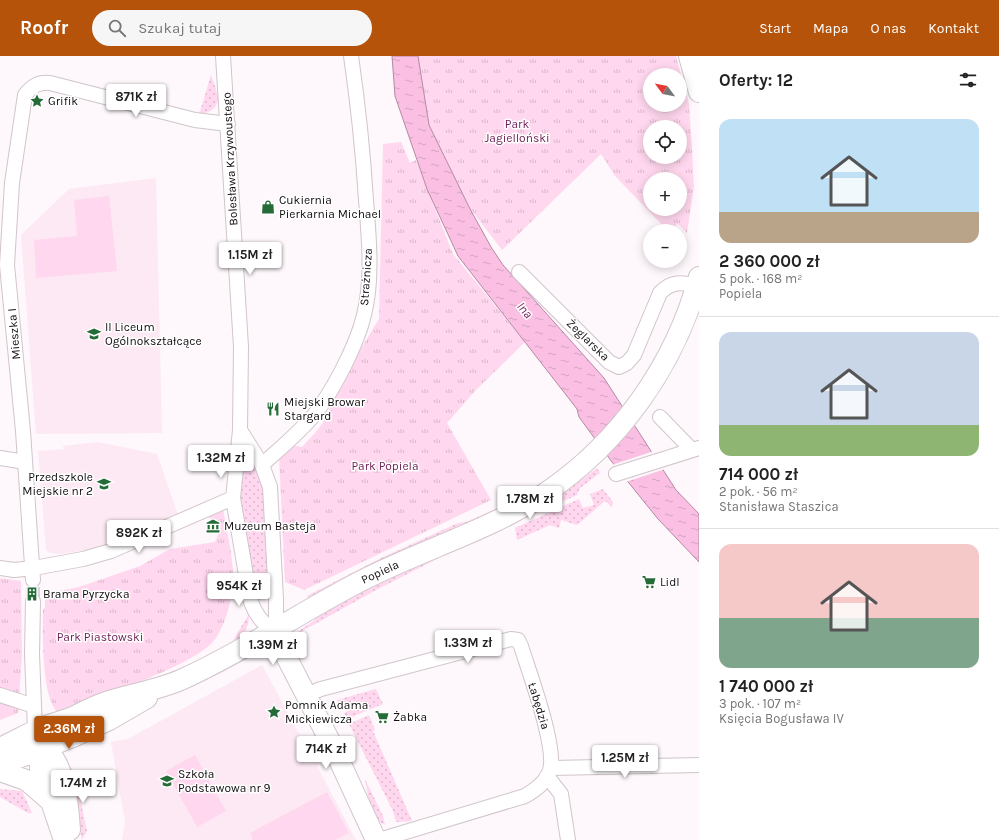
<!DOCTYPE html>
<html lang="pl">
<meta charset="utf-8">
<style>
body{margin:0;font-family:Karla,sans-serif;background:#f6f6f6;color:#222;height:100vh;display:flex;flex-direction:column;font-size:15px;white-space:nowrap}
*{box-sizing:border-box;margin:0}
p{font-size:13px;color:#767676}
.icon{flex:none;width:22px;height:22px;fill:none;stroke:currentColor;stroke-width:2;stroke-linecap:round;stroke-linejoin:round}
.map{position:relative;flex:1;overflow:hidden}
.details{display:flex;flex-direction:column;background:#fff;width:300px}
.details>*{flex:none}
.needle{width:26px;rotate:302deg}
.fabs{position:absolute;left:643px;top:12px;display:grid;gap:8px}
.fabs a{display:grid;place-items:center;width:44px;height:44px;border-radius:50%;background:#fff;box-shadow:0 2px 10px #0003;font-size:20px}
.price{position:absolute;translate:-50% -34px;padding:0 9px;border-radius:4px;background:#fff;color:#222;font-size:13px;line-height:26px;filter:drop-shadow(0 1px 2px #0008)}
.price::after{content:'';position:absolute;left:50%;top:24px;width:12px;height:9px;margin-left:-6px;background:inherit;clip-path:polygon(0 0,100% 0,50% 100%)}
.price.selected{background:#b45309;color:#fff}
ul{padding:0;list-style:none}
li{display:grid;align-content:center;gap:8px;height:212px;padding:0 20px}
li+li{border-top:1px solid #e0e0e0}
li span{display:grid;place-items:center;height:124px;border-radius:12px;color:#555}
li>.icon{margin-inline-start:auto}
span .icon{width:72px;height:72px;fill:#fffc;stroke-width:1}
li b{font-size:17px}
h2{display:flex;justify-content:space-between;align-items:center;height:48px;padding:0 20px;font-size:17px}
header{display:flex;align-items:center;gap:24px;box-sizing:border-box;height:56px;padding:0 20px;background:#b45309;color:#fff}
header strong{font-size:19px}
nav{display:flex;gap:22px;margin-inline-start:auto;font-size:14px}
.search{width:280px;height:36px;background:#f6f6f6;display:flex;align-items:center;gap:10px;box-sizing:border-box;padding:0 14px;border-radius:22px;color:#767676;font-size:15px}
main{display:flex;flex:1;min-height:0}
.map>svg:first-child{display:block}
.built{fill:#fce9f3}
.grass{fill:url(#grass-dots)}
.park{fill:url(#park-tufts);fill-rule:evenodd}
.garden{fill:#ffd7ee}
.water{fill:url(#water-ripples);stroke:#b48aa3}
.pier{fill:#fef7fb}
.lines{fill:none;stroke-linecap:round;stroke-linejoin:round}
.street-tunnel{stroke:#dad4d8;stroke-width:14;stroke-dasharray:14 7;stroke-linecap:butt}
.street-casing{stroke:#d0c5cb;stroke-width:16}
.secondary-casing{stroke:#d0c5cb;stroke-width:22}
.street{stroke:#fff;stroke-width:14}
.secondary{stroke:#fff;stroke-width:20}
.labels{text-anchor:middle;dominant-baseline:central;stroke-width:3;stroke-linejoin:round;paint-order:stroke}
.poi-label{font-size:12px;fill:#110d0f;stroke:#fff;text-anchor:start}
.park-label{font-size:12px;fill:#6c1c54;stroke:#fff}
.street-label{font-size:12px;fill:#110d0f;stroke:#fff}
.water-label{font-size:13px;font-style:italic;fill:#79295f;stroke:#fff}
</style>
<header>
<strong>Roofr</strong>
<div class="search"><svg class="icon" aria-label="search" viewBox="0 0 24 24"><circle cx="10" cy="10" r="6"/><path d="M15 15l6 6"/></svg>Szukaj tutaj</div>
<nav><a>Start</a><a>Mapa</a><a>O nas</a><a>Kontakt</a></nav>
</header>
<main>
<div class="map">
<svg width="699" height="784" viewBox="0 0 699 784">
<defs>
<pattern id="grass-dots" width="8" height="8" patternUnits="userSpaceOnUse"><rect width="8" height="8" fill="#ffd7ee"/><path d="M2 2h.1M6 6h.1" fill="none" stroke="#dab7cb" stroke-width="1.8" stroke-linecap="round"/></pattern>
<pattern id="park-tufts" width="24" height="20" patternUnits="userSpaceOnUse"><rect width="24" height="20" fill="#ffd7ee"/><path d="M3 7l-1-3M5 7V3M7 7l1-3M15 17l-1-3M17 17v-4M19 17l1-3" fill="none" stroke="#dab7cb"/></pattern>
<pattern id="water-ripples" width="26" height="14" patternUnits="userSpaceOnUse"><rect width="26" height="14" fill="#fabfe2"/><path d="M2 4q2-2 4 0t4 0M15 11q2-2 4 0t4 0" fill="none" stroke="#d5a3c1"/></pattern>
</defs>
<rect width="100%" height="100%" fill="#fef7fb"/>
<path class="built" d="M156,122L162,377L36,378L21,179L69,133Z
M98,386L157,398L178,459L115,486L90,493L61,498L50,497L46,494L38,395L64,393L63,390Z
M262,609L312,702L315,701L319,708L317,710L356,784H122L125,765L111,686L128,683Z"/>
<path class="grass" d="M211,19C218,39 226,52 199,59Z
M246,400L250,401L262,422L269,541L257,545L239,440L242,404Z
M597,412L600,417L580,432L577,439L518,465L547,449Z
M603,433L613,446L612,451L605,445L577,469L561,464L559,472L550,469L517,484L515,472L579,443L583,452L594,449L590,438Z
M493,454V458L308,544L307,540L381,502L458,467L466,466Z
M482,480L376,534L297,578L300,574L315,564L314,562C369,531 425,506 482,480Z
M249,558C249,573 243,580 231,588Z
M376,633L383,648L347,663L344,657L352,653L349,648L341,651L337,644Z
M369,659L375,674L373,675L412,765L396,766L393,755L349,668Z
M66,711H70L74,715L87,775L82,784Z
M365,723L383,760L385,769C370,762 368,738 365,723Z
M0,733L22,735L32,757H28L0,741Z"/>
<path class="park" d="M417,0H676L689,48L692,94L694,130L687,177L678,168L668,175L615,120L601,98L502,194L469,151L429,69ZM650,19H680V49H650ZM650,71H680V101H650ZM650,123H680V153H650Z
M401,86L410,107L416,104L453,198L525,286L476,334L447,367L491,444L304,534L285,526L279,400L291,389L302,391C316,376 332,361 332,340L379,263L383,88Z
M223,451C226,474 233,498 233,520C233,540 227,565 216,582C196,611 93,642 57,656C41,638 43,577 43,553L45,552V538L79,531L140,510L170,493L215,486L221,471L206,459Z
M0,522L21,525L22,598L18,657L0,664Z"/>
<path class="garden" d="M109,140L117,215L36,222L34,184L77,180L74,144Z
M195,699L226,755L197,771L166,715Z
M327,736L349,777L335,784H253L250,777Z"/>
<path class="water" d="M392,0H418L429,69L469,151L491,191L503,209L604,322L676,434L699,458V506L658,463L612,406L579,361L577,353L458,200L427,133L395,40Z"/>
<path class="pier" d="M654,395L665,413L626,426L612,409Z"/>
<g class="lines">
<path class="street-tunnel" d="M33,545V524"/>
<g class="street-casing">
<path id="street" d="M223,0L241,291L240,374L233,442L250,543C254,556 262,567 273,575L276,562V543L270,431L262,409L240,374
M519,216L609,306L619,311L627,307L634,299L660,237C671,225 682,226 697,230
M660,361L692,394
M0,402L25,406
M262,409C279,393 299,377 314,359C333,335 357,289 364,259C373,223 369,182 366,144C363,96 358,48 351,0
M616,418L699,392
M0,512L14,514L34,512L83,503L111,495L233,442
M33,524L23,375L7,209L12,127L25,39C32,30 38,26 50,27L195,64L228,68
M33,545L32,598L35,675
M0,639L34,650
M306,639L321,633L511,583L518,584L521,590C529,616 557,691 550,714C547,726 535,734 525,740L379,784
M551,712L699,709
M547,720L561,738L568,784"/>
</g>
<g class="secondary-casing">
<path id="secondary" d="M689,0L699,36
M273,575L334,693L376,784
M49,683L40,704V713L64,784
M35,685C65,699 68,745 70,774
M0,692C15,685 29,677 43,671C53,667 63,665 73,661C85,655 96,649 109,645C134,637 160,634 185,622C249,593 306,552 369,521C427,492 490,474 544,438C620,387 675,309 699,221
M0,709L73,681L109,664L147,642
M0,715L26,724L48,743"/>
</g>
<use href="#street" class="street"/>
<use href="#secondary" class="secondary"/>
</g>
<defs>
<g id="sight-bare" transform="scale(1.08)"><path d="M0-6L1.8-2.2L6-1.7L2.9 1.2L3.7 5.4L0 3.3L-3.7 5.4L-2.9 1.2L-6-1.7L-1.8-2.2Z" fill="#246b38" stroke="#fff" stroke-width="2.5" paint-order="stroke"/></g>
<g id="shop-bare" transform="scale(1.08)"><path d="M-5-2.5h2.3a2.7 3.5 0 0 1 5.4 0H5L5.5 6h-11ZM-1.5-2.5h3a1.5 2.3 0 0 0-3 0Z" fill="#246b38" stroke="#fff" stroke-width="2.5" paint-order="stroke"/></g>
<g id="school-bare" transform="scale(1.08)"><path d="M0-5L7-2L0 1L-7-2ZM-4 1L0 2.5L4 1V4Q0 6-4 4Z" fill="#246b38" stroke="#fff" stroke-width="2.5" paint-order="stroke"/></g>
<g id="restaurant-bare" transform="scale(1.08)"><path d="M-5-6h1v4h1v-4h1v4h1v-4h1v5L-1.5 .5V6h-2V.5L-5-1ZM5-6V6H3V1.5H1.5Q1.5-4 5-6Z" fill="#246b38" stroke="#fff" stroke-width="2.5" paint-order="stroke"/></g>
<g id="museum-bare" transform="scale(1.08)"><path d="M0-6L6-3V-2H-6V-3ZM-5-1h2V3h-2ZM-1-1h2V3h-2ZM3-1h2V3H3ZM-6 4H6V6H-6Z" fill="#246b38" stroke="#fff" stroke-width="2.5" paint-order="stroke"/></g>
<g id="supermarket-bare" transform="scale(1.08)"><path d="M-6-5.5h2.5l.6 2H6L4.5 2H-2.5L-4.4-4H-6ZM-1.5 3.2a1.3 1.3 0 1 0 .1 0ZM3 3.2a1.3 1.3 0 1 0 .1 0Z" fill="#246b38" stroke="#fff" stroke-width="2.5" paint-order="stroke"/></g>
<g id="building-bare" transform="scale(1.08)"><path d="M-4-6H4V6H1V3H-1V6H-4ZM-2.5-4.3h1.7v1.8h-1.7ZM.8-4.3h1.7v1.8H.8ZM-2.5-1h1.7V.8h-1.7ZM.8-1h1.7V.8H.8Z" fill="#246b38" stroke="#fff" stroke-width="2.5" paint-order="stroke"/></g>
</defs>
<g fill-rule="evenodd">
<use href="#sight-bare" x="37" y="45"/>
<use href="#shop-bare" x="268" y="151"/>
<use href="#school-bare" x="94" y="278"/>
<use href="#restaurant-bare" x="273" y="353"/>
<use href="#school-bare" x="104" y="428"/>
<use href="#museum-bare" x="213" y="470"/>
<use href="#supermarket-bare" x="649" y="526"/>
<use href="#building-bare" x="32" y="538"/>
<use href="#sight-bare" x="274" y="656"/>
<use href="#supermarket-bare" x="382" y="661"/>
<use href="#school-bare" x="167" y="725"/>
</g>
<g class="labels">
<g class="poi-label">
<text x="48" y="45">Grifik</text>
<text x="279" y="144">Cukiernia<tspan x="279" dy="14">Pierkarnia Michael</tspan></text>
<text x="105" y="271">II Liceum<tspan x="105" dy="14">Ogólnokształcące</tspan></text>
<text x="284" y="346">Miejski Browar<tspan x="284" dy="14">Stargard</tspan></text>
<text x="93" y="421" text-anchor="end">Przedszkole<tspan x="93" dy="14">Miejskie nr 2</tspan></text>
<text x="224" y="470">Muzeum Basteja</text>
<text x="660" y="526">Lidl</text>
<text x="43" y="538">Brama Pyrzycka</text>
<text x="285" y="649">Pomnik Adama<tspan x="285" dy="14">Mickiewicza</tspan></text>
<text x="393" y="661">Żabka</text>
<text x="178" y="718">Szkoła<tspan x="178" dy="14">Podstawowa nr 9</tspan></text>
</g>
<g class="park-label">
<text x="517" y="68">Park<tspan x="517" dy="14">Jagielloński</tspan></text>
<text x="385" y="410">Park Popiela</text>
<text x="100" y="581">Park Piastowski</text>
</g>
<g class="street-label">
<text transform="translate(230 103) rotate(-93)">Bolesława Krzywoustego</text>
<text transform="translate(366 221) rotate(-86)">Strażnicza</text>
<text transform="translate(14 278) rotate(-95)">Mieszka I</text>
<text transform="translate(588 284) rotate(44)">Żeglarska</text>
<text transform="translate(380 516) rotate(-25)">Popiela</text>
<text transform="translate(539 650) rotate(73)">Łabędzia</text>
</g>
<g class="water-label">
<text transform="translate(525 254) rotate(50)">Ina</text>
</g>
</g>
</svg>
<div class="fabs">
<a><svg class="needle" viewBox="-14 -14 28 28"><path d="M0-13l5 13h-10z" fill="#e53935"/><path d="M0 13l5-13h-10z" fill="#767676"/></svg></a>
<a><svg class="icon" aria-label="locate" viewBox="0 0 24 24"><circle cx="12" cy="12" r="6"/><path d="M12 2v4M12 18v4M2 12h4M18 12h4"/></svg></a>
<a>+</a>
<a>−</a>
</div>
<b class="price" style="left:136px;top:62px">871K zł</b>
<b class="price" style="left:250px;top:220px">1.15M zł</b>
<b class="price" style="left:221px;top:423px">1.32M zł</b>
<b class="price" style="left:530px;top:464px">1.78M zł</b>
<b class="price" style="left:139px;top:498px">892K zł</b>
<b class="price" style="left:239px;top:551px">954K zł</b>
<b class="price" style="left:468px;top:608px">1.33M zł</b>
<b class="price" style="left:273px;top:610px">1.39M zł</b>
<b class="price selected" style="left:69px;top:694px">2.36M zł</b>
<b class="price" style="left:326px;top:714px">714K zł</b>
<b class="price" style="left:625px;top:723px">1.25M zł</b>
<b class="price" style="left:83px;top:748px">1.74M zł</b>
</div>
<section class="details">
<h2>Oferty: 12<svg class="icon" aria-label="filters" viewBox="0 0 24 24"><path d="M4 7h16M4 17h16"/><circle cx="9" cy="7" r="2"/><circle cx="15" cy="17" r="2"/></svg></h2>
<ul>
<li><span style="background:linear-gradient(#bfe0f5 75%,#b9a48a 0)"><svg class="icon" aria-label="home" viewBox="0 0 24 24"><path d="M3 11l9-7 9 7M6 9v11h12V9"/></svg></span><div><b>2 360 000 zł</b><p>5 pok. · 168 m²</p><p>Popiela</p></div></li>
<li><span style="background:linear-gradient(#c9d6e8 75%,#8fb573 0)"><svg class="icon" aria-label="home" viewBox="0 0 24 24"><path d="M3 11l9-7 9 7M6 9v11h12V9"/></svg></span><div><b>714 000 zł</b><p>2 pok. · 56 m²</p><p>Stanisława Staszica</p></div></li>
<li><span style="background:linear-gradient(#f6c9c9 60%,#7fa58c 0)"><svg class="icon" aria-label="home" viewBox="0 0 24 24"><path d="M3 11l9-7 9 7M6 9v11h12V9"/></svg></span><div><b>1 740 000 zł</b><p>3 pok. · 107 m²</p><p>Księcia Bogusława IV</p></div></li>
</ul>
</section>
</main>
